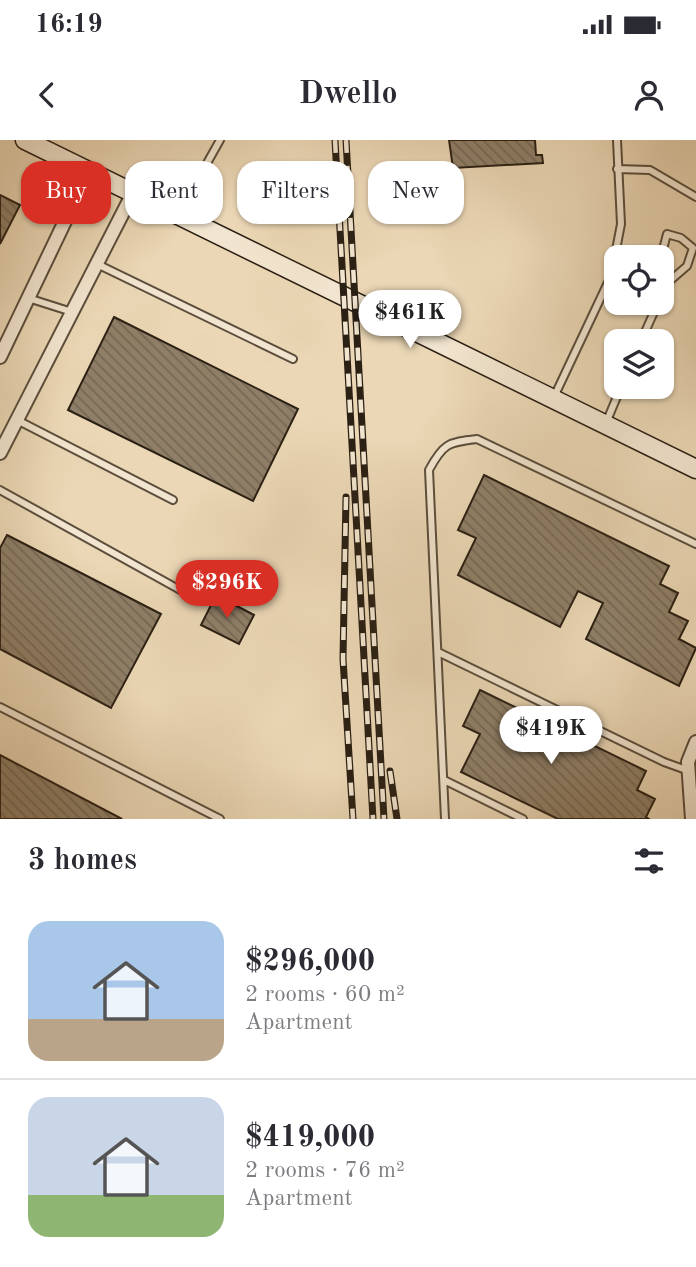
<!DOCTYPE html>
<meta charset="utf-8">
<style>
body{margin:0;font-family:"Old Standard TT",serif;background:#f7f7f7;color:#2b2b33;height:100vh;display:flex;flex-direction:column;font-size:26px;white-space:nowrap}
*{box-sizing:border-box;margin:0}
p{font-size:23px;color:#7c7c81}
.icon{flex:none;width:38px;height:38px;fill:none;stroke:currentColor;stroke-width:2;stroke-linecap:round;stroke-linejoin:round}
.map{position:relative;height:679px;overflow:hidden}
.drawer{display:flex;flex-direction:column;background:#fff;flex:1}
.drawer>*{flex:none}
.hud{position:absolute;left:21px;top:21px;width:654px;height:63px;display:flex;gap:14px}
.fabs{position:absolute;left:604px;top:105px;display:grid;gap:14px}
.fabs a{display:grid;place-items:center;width:70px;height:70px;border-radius:14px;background:#fff;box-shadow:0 2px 5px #0004;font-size:35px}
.price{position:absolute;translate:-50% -60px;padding:0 16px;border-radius:24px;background:#fff;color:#222;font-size:23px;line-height:46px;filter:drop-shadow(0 2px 4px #0008)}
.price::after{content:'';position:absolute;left:50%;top:42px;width:21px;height:16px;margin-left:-10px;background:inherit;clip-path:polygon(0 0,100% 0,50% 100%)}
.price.current{background:#d93025;color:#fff}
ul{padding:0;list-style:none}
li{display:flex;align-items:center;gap:21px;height:175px;padding:0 28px}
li+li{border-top:2px solid #e1e1e2}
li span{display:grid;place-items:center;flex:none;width:196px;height:140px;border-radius:21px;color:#555}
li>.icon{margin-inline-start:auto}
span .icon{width:84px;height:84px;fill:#fffc;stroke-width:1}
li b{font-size:30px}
h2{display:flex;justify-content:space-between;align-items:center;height:84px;padding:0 28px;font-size:30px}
.chip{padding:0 24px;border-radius:21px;background:#fff;box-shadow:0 2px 5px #0004;font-size:24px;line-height:63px}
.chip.current{background:#d93025;color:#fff}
.status{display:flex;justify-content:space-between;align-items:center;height:49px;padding:0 35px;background:#fff;direction:ltr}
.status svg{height:19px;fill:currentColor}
header{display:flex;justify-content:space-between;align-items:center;height:91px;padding:0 28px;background:#fff;font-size:32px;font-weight:700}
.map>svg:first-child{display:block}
.building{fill:url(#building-back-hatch);stroke:#2b2014;stroke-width:2}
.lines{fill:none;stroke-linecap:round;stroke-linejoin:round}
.lane-casing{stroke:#5b4e3c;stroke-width:10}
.street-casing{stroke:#5b4e3c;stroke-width:16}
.secondary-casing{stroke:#2b2014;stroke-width:21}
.lane{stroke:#f2e5cf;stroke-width:6}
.street{stroke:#f2e5cf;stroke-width:12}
.secondary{stroke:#f2e5cf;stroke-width:18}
.rail-casing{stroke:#2b2014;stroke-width:7}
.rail{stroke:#f2e5cf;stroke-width:4.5;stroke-dasharray:13;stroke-linecap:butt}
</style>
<div class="status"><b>16:19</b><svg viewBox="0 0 49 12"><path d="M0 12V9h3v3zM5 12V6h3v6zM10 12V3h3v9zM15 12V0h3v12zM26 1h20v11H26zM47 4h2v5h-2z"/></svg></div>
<header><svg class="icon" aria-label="back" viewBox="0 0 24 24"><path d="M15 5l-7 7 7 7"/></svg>Dwello<svg class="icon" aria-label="person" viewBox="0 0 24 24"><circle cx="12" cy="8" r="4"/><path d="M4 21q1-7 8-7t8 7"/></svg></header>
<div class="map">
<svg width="696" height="679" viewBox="0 0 696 679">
<defs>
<pattern id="building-back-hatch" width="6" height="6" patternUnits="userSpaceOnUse" patternTransform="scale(1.75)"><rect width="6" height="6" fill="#8f7f68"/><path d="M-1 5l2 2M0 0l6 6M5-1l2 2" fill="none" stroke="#756854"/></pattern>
</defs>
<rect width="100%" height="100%" fill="#ebd7b5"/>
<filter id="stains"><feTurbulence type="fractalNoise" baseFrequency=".00286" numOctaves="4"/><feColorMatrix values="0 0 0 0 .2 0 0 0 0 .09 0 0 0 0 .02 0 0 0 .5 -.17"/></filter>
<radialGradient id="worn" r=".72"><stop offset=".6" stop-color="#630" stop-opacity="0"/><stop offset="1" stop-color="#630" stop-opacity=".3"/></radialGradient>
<path class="building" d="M449,0H535L536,15H542L543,23L453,28Z
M0,55L20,65L0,104Z
M114,177L298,269L253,361L68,270Z
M484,335L669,426L660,444L678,453L669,472L688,481L679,499L696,508L679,546L586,499L603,463L578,451L560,487L458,435L476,398L458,390Z
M7,395L161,474L111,568L0,509V408Z
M216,455L254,475L239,504L201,485Z
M480,550L646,631L637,650L655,659L646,677L649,679H558L461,632L480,594L463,586Z
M0,615L122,679H0Z"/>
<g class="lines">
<g class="lane-casing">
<path id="lane" d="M617,29L650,30L696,57
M179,73L220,0
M661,117L667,94L681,98L693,108L687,126L665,145
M97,124L293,219
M28,158L72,172
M641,201L658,163
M554,257L611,136L621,84L617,0
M17,280L173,360
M606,283L621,247
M0,350L182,451
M438,512L664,622L689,631
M0,567L220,679
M444,640L523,679
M445,679L429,330C443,304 448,302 477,299L696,404"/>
</g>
<g class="street-casing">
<path id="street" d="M0,217L89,31
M0,313L133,53
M692,679L688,622L696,602"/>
</g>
<g class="secondary-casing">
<path id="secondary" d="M25,0L696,329"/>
</g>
<use href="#lane" class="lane"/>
<use href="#street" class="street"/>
<use href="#secondary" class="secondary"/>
<g class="rail-casing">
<path id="rail" d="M335,0L373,679
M346,0L384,679
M346,357L343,519L353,679
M390,631L397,679"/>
</g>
<use href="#rail" class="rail"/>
</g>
<rect width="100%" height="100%" filter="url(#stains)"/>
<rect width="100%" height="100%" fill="url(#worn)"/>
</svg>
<div class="fabs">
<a><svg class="icon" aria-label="locate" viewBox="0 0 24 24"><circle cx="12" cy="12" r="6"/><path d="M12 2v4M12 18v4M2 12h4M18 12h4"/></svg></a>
<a><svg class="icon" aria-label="layers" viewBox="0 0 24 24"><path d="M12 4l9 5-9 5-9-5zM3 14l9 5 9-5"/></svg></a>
</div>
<b class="price" style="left:410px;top:210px">$461K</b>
<b class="price current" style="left:227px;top:480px">$296K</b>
<b class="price" style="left:551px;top:626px">$419K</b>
<div class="hud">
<a class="chip current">Buy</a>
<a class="chip">Rent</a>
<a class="chip">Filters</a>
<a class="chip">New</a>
</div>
</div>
<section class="drawer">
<h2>3 homes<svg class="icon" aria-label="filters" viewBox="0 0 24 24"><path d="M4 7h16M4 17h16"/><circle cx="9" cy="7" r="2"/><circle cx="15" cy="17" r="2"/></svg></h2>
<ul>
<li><span style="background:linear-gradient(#a9c7e8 70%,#b9a48a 0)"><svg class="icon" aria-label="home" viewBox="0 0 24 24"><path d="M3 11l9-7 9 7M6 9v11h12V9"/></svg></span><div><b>$296,000</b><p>2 rooms · 60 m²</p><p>Apartment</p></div></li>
<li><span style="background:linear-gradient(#c9d6e8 70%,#8fb573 0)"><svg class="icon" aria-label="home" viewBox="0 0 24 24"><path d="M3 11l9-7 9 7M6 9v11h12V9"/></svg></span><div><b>$419,000</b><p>2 rooms · 76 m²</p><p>Apartment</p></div></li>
</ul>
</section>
